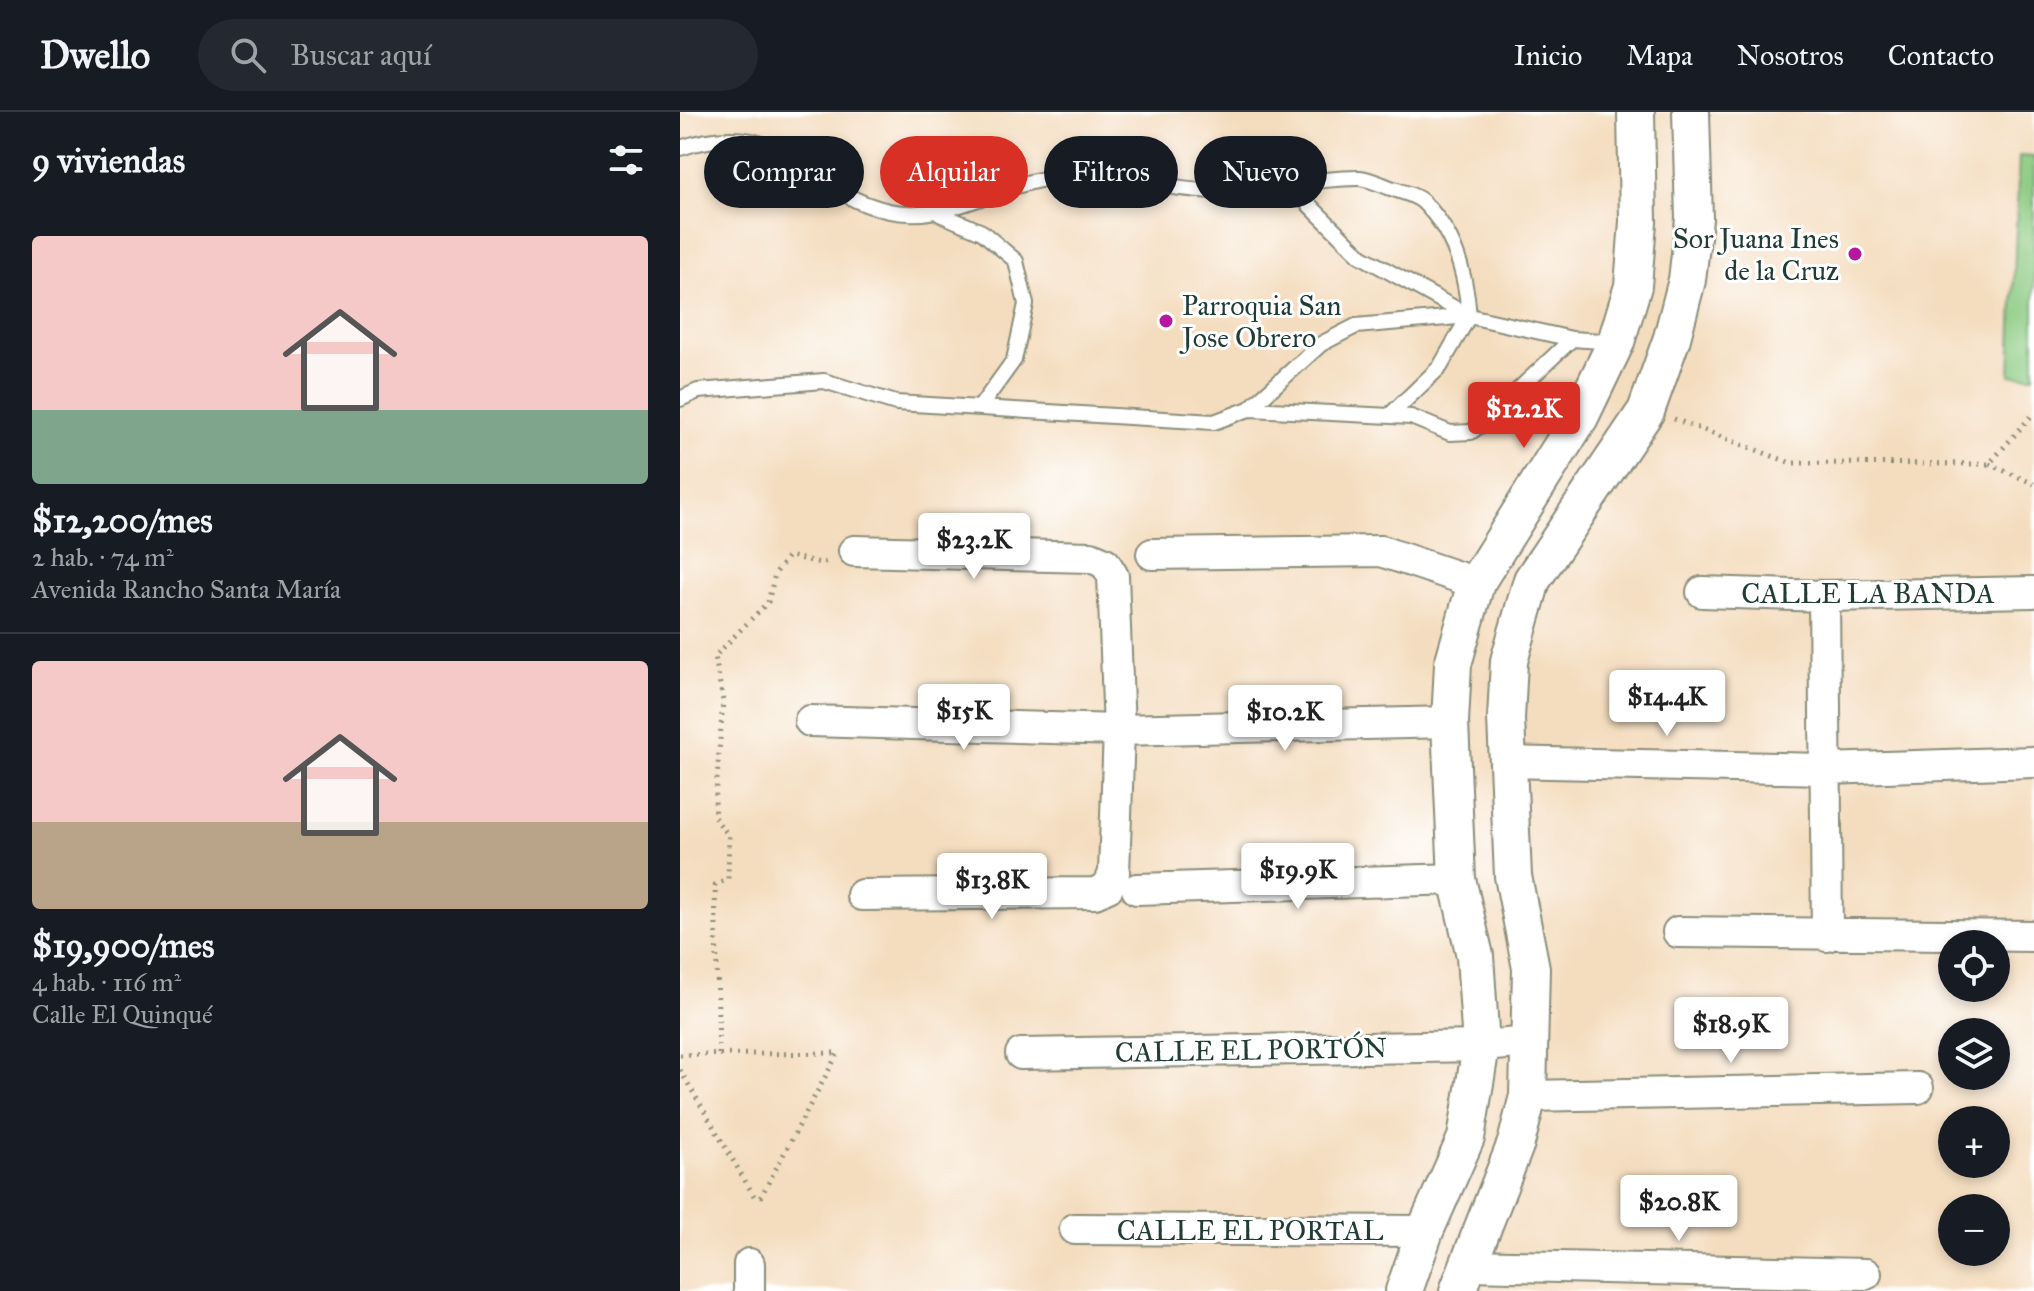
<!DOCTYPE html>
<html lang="es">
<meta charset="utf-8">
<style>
body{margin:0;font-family:"IM FELL Great Primer",serif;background:#242831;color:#f1f3f6;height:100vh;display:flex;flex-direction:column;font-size:30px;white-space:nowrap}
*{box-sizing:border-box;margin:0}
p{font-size:26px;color:#9ea1a6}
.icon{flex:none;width:44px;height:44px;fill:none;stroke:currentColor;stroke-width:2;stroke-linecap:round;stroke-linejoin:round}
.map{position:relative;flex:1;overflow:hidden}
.details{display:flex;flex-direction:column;background:#171b24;width:680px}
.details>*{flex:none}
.guide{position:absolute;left:24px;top:24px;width:760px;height:72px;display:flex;gap:16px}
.tools{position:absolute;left:1258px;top:818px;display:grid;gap:16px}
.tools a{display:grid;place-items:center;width:72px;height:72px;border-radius:50%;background:#171b24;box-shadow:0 4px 12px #0003;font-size:40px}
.price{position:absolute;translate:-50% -68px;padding:0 18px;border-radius:8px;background:#fff;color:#222;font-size:26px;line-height:52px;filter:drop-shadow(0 2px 4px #0008)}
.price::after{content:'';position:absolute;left:50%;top:48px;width:24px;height:18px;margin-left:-12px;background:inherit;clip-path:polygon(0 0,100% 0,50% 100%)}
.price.active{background:#d93025;color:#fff}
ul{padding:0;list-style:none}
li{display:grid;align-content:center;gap:16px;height:424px;padding:0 32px}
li+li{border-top:2px solid #363941}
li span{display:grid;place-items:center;height:248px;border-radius:8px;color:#555}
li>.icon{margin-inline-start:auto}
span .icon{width:144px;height:144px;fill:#fffc;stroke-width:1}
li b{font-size:34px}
h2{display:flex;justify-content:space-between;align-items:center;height:96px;padding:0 32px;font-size:34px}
.tag{padding:0 28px;border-radius:36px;background:#171b24;box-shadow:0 4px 12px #0003;font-size:28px;line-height:72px}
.tag.active{background:#d93025;color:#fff}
header{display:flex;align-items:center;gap:48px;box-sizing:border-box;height:112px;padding:0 40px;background:#171b24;border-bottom:2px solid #363941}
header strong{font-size:38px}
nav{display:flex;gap:44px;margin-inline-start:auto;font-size:28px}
.search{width:560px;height:72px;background:#242831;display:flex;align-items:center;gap:20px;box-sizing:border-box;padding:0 28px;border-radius:44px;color:#9ea1a6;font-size:30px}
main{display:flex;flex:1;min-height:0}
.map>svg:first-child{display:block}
.green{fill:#8bca80;stroke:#55845a;stroke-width:2}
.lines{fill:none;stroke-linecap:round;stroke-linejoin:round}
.service-casing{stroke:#8a8d7a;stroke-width:18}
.minor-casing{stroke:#8a8d7a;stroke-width:34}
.tertiary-casing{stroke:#8a8d7a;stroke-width:40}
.path{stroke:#8a8d7a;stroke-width:5;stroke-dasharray:2 6;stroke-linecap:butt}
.service{stroke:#fff;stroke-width:14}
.minor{stroke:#fff;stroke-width:30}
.tertiary{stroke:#fff;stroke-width:36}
.poi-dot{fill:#b5179e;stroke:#fff;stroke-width:3}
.labels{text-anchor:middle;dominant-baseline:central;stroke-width:6;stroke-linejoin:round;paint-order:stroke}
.poi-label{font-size:28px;fill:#1f3d34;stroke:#fff;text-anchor:end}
.street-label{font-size:28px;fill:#1f3d34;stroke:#fff}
</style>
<header>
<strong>Dwello</strong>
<div class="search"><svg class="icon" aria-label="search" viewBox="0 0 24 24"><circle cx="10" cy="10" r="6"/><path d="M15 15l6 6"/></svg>Buscar aquí</div>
<nav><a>Inicio</a><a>Mapa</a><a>Nosotros</a><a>Contacto</a></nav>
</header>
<main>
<section class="details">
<h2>9 viviendas<svg class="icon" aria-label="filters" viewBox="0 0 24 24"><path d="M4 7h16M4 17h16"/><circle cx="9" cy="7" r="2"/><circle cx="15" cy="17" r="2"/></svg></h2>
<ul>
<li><span style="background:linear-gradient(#f6c9c9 70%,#7fa58c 0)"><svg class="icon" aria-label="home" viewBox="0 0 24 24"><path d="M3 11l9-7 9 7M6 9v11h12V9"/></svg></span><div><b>$12,200/mes</b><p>2 hab. · 74 m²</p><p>Avenida Rancho Santa María</p></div></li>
<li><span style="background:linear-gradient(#f6c9c9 65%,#b9a48a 0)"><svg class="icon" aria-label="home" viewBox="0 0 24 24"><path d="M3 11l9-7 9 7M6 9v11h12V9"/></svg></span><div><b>$19,900/mes</b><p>4 hab. · 116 m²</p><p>Calle El Quinqué</p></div></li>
</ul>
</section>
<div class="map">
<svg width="1354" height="1179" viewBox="0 0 1354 1179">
<rect width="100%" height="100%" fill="#fff"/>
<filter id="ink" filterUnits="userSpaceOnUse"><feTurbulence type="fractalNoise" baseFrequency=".0125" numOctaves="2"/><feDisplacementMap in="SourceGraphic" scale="16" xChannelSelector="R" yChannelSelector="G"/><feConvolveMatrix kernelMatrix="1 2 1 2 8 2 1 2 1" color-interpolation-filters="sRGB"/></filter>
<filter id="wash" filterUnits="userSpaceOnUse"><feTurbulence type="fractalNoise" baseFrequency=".006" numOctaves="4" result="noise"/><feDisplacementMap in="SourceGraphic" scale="32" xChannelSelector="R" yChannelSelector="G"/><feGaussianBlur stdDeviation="1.8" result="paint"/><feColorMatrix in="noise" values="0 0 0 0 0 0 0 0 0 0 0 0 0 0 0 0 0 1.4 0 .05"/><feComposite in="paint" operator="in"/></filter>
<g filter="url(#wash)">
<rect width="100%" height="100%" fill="#f4ddbf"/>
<path class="green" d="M1339,44L1354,45V264L1330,263Z"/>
</g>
<g filter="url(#ink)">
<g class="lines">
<g class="service-casing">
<path id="service" d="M0,36C108,0 123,81 209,99C267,111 315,73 372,66C426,60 482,77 535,79C583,81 632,65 680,66C689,67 700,72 708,75C718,79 734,82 742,89C774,119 786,162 789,204
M607,71L681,144L789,204L760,255L709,304
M260,102L302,120L336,149L346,192L334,248L300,295
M0,287L18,279L144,269L216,291L534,310L569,297L731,305L770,321L791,320L804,310L892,227L936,230
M569,297L641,232L676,214L789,204L892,227"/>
</g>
<g class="minor-casing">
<path id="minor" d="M174,439L411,445L425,451L433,464L439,618L434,761L428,775L415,781L182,783
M472,442L701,439L796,471
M1022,480L1144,484L1354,480
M1144,484L1147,824
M130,609L439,618L770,610
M827,650L1146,657L1354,650
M457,777L777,767
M998,820L1354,824
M341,942L801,934L852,930
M848,984L1238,976
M395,1117L745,1119
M69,1152V1179
M787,1153L1186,1162"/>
</g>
<g class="tertiary-casing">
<path id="tertiary" d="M724,1179L745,1119L786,1026L801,934L795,844L777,767L770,610L773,552L796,471L900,305L936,230L953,174L958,110L956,0
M778,1179L836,1031L848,984L851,856L833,764L826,607L829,549L852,468L966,299L992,226L1007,168L1014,107L1011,0"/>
</g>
<path class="path" d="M994,307L1111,351L1309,352L1354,301
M1309,352L1354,372
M39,942L35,773L48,767L49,724L34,705L43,589L35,544L88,490L95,462L108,444L141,451L151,448
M0,943L158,941L78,1090
M0,958L77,1089"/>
<use href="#service" class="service"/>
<use href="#minor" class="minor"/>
<use href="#tertiary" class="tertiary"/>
</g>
</g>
<g class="poi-dot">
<circle cx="1175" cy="142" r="8"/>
<circle cx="486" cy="209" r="8"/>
</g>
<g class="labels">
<g class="poi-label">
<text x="1159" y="126">Sor Juana Ines<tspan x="1159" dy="32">de la Cruz</tspan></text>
<text x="502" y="193" text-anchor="start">Parroquia San<tspan x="502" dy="32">Jose Obrero</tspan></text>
</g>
<g class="street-label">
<text x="1188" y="481">CALLE LA BANDA</text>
<text transform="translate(571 938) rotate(-1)">CALLE EL PORTÓN</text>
<text x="570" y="1118">CALLE EL PORTAL</text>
</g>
</g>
</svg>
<div class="tools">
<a><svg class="icon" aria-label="locate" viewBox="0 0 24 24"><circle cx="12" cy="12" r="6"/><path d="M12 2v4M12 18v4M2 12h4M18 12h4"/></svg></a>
<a><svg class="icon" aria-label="layers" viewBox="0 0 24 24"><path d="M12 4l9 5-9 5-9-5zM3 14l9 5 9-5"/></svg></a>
<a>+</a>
<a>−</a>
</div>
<b class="price active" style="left:844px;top:338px">$12.2K</b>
<b class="price" style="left:294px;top:469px">$23.2K</b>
<b class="price" style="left:987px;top:626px">$14.4K</b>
<b class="price" style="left:284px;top:640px">$15K</b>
<b class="price" style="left:605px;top:641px">$10.2K</b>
<b class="price" style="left:618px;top:799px">$19.9K</b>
<b class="price" style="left:312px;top:809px">$13.8K</b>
<b class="price" style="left:1051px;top:953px">$18.9K</b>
<b class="price" style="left:999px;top:1131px">$20.8K</b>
<div class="guide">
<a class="tag">Comprar</a>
<a class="tag active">Alquilar</a>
<a class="tag">Filtros</a>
<a class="tag">Nuevo</a>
</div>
</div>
</main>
